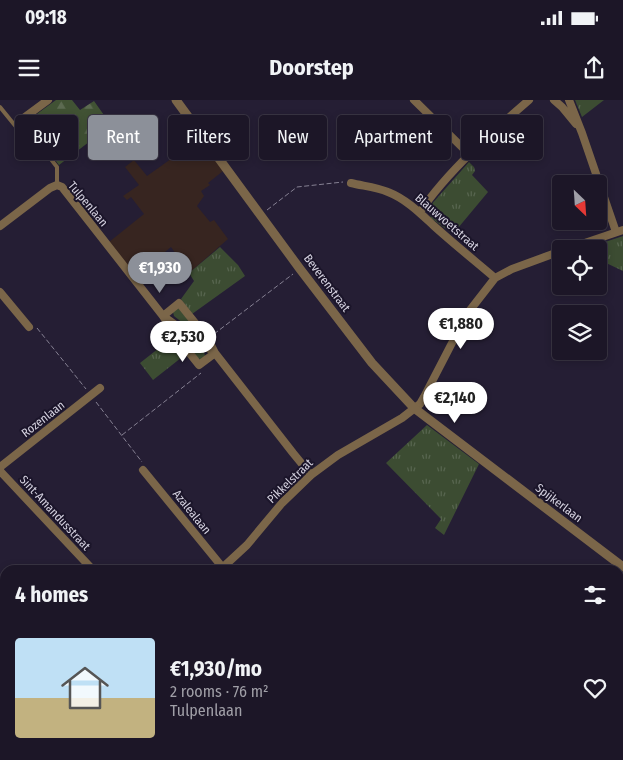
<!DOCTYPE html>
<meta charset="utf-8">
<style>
body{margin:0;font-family:"Fira Sans Condensed",sans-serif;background:#251f2f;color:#f1f3f6;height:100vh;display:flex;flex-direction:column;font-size:19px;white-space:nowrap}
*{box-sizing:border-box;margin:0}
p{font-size:16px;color:#a09fa7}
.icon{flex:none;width:28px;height:28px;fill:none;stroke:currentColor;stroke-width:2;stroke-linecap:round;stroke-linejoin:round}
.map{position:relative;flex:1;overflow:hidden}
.panel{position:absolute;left:0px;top:465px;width:624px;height:195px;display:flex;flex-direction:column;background:#1c1627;border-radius:15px 15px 0 0;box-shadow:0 2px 8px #0003,0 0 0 1px #3a3544}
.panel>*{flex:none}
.banner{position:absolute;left:15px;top:15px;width:594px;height:45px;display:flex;gap:10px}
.needle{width:32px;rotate:155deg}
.controls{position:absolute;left:552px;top:75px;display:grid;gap:10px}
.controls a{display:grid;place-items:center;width:55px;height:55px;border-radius:5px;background:#1c1627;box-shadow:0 2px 8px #0003,0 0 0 1px #3a3544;font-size:25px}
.price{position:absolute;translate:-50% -42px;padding:0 11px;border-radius:18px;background:#fff;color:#222;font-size:16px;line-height:32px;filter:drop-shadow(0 1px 2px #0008)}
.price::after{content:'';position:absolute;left:50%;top:30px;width:15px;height:11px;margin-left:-8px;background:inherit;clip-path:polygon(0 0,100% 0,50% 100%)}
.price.on{background:#8c9099;color:#fff}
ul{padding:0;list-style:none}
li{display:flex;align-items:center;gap:15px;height:125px;padding:0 15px}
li+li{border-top:1px solid #3a3544}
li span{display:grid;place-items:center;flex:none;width:140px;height:100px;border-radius:5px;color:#555}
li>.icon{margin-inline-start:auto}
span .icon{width:60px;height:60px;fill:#fffc;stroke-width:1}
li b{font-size:21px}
h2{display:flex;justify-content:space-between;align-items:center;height:60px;padding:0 15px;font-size:21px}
.pill{padding:0 18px;border-radius:5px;background:#1c1627;box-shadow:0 2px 8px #0003,0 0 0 1px #3a3544;font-size:18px;line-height:45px}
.pill.on{background:#8c9099;color:#fff}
.status{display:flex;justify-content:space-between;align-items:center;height:35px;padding:0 25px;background:#1c1627;direction:ltr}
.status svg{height:14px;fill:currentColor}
header{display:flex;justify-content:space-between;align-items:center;height:65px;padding:0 15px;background:#1c1627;font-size:22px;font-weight:700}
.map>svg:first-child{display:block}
.industrial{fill:#372520}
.grass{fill:url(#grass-tufts)}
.forest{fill:url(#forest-firs)}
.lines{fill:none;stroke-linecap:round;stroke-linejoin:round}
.path{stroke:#868193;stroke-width:1;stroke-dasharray:5 2.5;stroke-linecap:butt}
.service{stroke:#7b6649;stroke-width:4}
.minor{stroke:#7b6649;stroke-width:8}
.tertiary{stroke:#7b6649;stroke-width:9}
.labels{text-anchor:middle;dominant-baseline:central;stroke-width:4;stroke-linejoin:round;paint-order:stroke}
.street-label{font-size:12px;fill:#d6d3e1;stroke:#1b152a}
</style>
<div class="status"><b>09:18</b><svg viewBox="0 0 49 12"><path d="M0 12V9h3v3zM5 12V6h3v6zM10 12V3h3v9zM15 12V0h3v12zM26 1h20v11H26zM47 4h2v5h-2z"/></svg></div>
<header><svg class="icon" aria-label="menu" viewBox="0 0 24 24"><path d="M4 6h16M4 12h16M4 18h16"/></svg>Doorstep<svg class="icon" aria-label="share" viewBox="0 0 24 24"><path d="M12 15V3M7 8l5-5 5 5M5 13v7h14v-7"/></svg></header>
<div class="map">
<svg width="623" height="660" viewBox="0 0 623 660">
<defs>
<pattern id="grass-tufts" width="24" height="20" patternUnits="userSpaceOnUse" patternTransform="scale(1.25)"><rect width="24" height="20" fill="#3c4c32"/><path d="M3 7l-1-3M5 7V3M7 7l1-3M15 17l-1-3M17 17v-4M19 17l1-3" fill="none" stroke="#57654f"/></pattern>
<pattern id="forest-firs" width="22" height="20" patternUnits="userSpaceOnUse" patternTransform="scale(1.25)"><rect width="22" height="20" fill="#415234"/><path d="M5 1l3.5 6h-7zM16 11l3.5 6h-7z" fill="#5c6a51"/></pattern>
</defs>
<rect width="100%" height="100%" fill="#251e34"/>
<path class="industrial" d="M199,39L223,71L208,83L210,85L201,91L204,96L197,106L210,122L214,120L228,139L189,173L171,147L136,176L109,142L144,114L131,97L127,100L123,96L139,85L125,67L134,60L147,76Z
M619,550L623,553V660H535L537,655H619Z"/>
<path class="grass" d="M575,0H604L582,17Z
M469,62L474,67L475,71L472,75L488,92L453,134L431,118L430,113V106Z
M623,136V171L604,162L605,142Z
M220,147L238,165L245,176L192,214L181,199L194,181L189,173Z
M177,208L179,209L200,234L199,235H198L174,216L173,212Z
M179,234H181L204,252L205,256L202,260L198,258L179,235Z
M173,237L186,254L153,280L140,263Z
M427,325L479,364L444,435L435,428L441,419L386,363Z"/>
<path class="forest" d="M56,0H72L80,10L94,1L111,25L59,65L26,22Z
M5,508V541L0,548V513Z"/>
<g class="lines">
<path class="path" d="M267,110L297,87L343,82
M37,228L86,289
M214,234L293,174
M96,302L142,362
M122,335L201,273"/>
<path class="service" d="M0,7L17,28L25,26L57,67V84
M619,487L623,477
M619,553L623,556
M539,660L542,655"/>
<path class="minor" d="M414,0L470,55
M554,0L562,7L576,24
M569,0L582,33L616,132
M25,17L48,0
M351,83C363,86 376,87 388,92C406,99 420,113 434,126C454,144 475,161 495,178
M420,112C447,72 492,32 529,0
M0,126L50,88L57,85L62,87L163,216L215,253L293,353L311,375
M567,149L623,130
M0,192L29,227
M179,203L208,239L215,253L199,265L176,236L163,216Z
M0,367L100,288
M143,370L223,468
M0,371L93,470
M220,470L247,445L282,403L311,375L338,355L402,318L420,304L424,297L467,214L495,178L512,169L561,151
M246,655L248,660
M17,660L21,655
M165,660V657L175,655
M295,660L297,655"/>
<path class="tertiary" d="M176,0L300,169L372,263L414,308L623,467"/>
</g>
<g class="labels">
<g class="street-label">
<text transform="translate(88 104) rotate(50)">Tulpenlaan</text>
<text transform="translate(447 122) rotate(41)">Blauwvoetstraat</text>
<text transform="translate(327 183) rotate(53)">Beverenstraat</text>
<text transform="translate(43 319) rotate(-38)">Rozenlaan</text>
<text transform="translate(290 381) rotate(-44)">Pikkelstraat</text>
<text transform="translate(559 403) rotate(37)">Spijkerlaan</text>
<text transform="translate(192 412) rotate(51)">Azalealaan</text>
<text transform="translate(55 413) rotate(47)">Sint-Amandusstraat</text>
</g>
</g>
</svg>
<div class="controls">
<a><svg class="needle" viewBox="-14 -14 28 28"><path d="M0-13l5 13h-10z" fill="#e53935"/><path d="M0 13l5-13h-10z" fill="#a09fa7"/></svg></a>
<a><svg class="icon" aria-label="locate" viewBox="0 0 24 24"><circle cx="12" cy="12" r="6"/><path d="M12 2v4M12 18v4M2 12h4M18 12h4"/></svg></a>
<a><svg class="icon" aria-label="layers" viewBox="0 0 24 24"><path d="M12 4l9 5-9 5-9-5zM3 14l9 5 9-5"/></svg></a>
</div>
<b class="price on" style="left:160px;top:194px">€1,930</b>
<b class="price" style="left:461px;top:250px">€1,880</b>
<b class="price" style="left:183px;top:263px">€2,530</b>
<b class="price" style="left:455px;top:324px">€2,140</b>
<div class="banner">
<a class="pill">Buy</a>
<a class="pill on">Rent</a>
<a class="pill">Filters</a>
<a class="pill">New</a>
<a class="pill">Apartment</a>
<a class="pill">House</a>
</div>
<section class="panel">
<h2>4 homes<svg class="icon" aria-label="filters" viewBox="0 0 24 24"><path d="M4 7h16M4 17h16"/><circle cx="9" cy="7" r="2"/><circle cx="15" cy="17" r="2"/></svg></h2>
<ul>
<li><span style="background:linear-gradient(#bfe0f5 60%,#c2b280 0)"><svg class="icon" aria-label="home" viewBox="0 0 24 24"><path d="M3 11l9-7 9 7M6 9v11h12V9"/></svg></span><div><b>€1,930/mo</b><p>2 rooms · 76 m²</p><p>Tulpenlaan</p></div><svg class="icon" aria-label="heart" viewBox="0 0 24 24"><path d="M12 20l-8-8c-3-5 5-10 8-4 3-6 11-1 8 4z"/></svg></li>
</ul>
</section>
</div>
